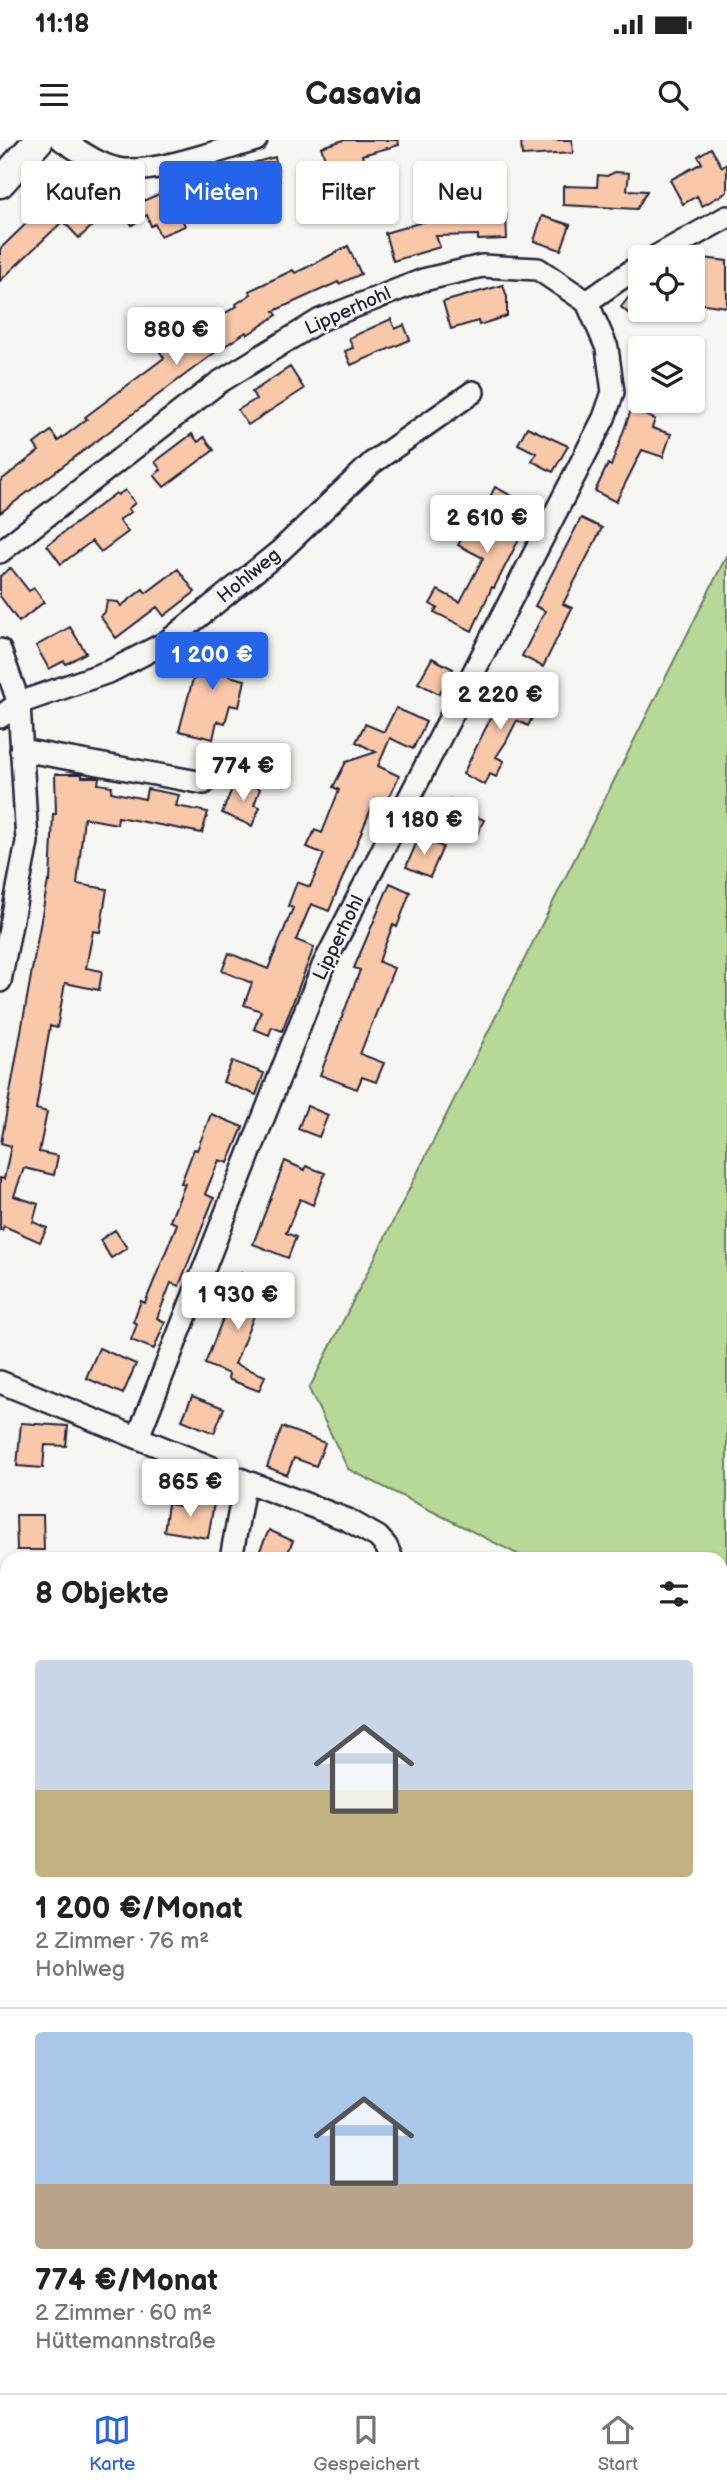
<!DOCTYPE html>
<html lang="de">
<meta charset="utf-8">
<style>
body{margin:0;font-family:"Balsamiq Sans",sans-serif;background:#f2f2f2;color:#222;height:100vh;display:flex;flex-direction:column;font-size:26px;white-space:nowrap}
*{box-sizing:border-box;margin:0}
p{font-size:23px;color:#767676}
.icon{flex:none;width:38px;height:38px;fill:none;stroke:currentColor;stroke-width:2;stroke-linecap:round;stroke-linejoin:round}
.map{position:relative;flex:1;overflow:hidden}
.details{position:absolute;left:0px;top:1412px;width:728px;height:842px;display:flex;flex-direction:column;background:#fff;border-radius:21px 21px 0 0;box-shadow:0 2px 5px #0004}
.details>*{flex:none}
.banner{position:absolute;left:21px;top:21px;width:686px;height:63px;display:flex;gap:14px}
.buttons{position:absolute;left:628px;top:105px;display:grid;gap:14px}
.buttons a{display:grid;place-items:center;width:77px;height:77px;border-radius:7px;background:#fff;box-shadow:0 2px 5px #0004;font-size:35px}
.price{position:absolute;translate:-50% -60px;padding:0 16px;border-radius:7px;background:#fff;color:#222;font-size:23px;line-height:46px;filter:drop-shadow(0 2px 4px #0008)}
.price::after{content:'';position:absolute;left:50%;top:42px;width:21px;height:16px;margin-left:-10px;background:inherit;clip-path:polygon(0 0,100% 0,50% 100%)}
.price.current{background:#2563eb;color:#fff}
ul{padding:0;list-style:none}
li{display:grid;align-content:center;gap:14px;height:371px;padding:0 35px}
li+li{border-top:2px solid #e0e0e0}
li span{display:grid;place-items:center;height:217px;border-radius:7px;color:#555}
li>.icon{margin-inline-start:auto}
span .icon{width:126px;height:126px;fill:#fffc;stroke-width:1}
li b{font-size:30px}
h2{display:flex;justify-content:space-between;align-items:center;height:84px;padding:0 35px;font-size:30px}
.chip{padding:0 24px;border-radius:7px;background:#fff;box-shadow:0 2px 5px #0004;font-size:24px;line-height:63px}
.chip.current{background:#2563eb;color:#fff}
.status{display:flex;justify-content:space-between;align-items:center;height:49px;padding:0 35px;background:#fff;direction:ltr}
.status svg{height:19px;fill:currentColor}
header{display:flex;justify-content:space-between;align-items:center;height:91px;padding:0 35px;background:#fff;font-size:32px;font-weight:600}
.dock{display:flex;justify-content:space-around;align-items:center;height:98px;border-top:2px solid #e0e0e0;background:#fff;font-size:19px;color:#767676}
.dock a{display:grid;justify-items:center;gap:4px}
.dock .current{color:#2563eb}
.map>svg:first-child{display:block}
.green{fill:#b6da95;stroke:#6c7e68;stroke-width:2}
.building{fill:#f9c8a9;stroke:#22223b;stroke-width:2}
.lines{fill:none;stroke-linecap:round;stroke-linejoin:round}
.minor-casing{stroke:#22223b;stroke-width:26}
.major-casing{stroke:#22223b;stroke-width:33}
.minor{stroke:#f6f6f2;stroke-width:21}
.major{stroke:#f6f6f2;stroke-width:28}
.labels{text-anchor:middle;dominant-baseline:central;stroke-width:5;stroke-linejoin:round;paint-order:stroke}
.street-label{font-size:19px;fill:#22223b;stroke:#f6f6f2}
</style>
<div class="status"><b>11:18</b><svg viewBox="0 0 49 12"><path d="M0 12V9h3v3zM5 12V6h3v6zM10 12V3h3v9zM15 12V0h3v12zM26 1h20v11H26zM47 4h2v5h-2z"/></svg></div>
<header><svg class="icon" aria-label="menu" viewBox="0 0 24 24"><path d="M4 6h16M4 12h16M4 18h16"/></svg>Casavia<svg class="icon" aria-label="search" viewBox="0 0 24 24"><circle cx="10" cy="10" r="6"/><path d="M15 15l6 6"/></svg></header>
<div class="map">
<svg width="727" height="2253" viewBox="0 0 727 2253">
<rect width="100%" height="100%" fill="#f6f6f2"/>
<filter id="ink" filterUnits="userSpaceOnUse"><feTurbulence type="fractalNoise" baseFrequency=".0143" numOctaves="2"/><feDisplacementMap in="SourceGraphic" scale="14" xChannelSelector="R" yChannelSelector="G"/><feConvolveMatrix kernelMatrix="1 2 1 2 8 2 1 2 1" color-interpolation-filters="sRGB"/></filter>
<g filter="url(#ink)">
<path class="green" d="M727,415V2056L721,2069V1419H527L348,1329L309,1249Z"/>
<path class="building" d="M344,0H398L399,5L362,15L365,26L331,35L321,7Z
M521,0H572L573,13L522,16Z
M711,8L722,27L727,24V52L702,66L697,56L683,64L670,40L702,23L698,16Z
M275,17L279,35L250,42L251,49L217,58L212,34Z
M615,32L629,33L627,50L647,51L637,69L563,65V46L597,47L598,35L607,36Z
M69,43L102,77L79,98L63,81L0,141V109L33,77L30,74L58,47L61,50Z
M173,48L177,55L173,57L185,86L160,96L155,84L151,86L147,75L132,85L122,70Z
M506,73L507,99L478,100V95L436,96L440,107L393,121L385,93L446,75Z
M542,76L570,85L561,110L534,101Z
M348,106L361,134L339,144L338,142L274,171L277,175L247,195L246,192L213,214L0,373V341L39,311L34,304L51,291L58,301L87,279L85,277L164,218L147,193L163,181L178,201L237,166L236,164L251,154L249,151L293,130L295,133L312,125Z
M703,118L727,121V167L697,163Z
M640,143V183L621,167Z
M503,145L507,157V176L479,185L478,181L451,189L443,162Z
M391,179L395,189L404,185L410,200L351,225L345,211L353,208L349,198Z
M290,227L304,249L248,285L238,270L256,259L252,252Z
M631,270L655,279L652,288L671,294L663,317L642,310L616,362L595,351L608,324L611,326Z
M527,287L568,306L553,332L532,321L536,313L518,304Z
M192,294L198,302L204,297L214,310L164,347L154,335L161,330L155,322Z
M495,347L535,368L494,448L492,447L472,491L434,472L437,468L430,464L438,450L460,462L483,418L458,405L468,386L474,388Z
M125,350L135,363L128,369L131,372L119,380L128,392L101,412L92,401L61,424L47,405L116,353L118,355Z
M581,378L602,388L563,464L572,468L543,527L522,516L545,471L535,466Z
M11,428L29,451L34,448L44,462L19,482L0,456V436Z
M178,429L195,452L164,476L157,467L116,498L100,476L105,472L107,461L118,462L121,466L143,449L146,453Z
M70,487L86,513L66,524L64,521L49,529L36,506Z
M219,504L236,509L229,536L245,540L239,567L230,565L225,583L217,581L213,599L179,591L202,505L218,509Z
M432,518L453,529L439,554L418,543Z
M508,543L541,560L528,586L517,580L506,602L496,617L504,621L496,637L490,634L485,645L463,634Z
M396,568L426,582L413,609L390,598L378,626L399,636L386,664L375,659L329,771L311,764L296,800L314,807L282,891L272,887L269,895L254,889L261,871L244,865L252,843L222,831L229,813L268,829L293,768L288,766L297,742L310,747L324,714L307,707L315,690L322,693L339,650L333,647L346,622L376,612L356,602L365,584L384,592Z
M55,634H82V637H99L98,644L112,646L111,652L145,659L147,649L179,655L176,666L208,672L202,693L118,677L117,684L84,678L77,744L107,749L100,792L93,791L86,828L102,831L99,850L65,843L57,888L50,886L36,969L47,972L39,1012L58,1016L54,1035L24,1028L14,1056L38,1064L33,1082L47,1088L40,1102L4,1086L2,1090H0V1038L4,1039L11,1006L1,1003L48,741L50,742L53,674H56Z
M236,639L260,649L254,665L260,667L252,686L222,673Z
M450,660L473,671L471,674L484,680L477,695L464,689L462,694L438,683Z
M419,697L443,707L430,737L406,727Z
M390,743L410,752L397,787L393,785L382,813L379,822L394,828L360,914L384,923L376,942L362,937L357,949L320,935L360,830L354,828Z
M232,921L264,933L256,955L223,942Z
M307,966L328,975L319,997L298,989Z
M211,974L243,987L228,1023L219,1020L205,1054L214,1058L209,1070L179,1146L171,1143L157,1178L165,1182L154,1209L131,1200L137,1184L133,1182L141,1161L145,1163L177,1084L170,1081L185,1044L181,1043L194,1009L197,1010Z
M285,1021L305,1030L306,1026L325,1033L313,1065L300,1059L286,1093L296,1097L288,1118L253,1104Z
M115,1090L127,1108L111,1118L100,1100Z
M241,1133L272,1146L266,1160L261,1158L235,1224L265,1236L259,1251L228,1239L229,1234L205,1224Z
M99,1208L136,1224L123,1254L86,1238Z
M192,1256L224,1268L214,1293L182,1280Z
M21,1283L68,1286L66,1306L45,1305L43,1328L17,1326Z
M282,1287L325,1303L316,1326L294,1318L287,1335L267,1327Z
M188,1359L214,1363L208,1398L164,1391L168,1364L186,1367Z
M16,1375H43L44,1410H17Z
M269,1390L293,1401L285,1419H256Z"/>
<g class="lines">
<g class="minor-casing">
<path id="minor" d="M62,0C80,11 103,29 125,30C159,32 221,10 256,0
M655,117L727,77
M587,162L640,125
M0,412L218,243L320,180L423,140L482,126L538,129L587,162L607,208L613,252L604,278L323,826L138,1297
M0,510L19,563L27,702L0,841
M0,577L19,563L111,531L167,502L279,412L372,323L473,252
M21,610L204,643
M0,1242L245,1341L348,1380L378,1397L386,1406L392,1419
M231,1419L245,1341
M0,1821L7,1824"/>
</g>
<g class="major-casing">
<path id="major" d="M0,43L39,0"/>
</g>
<use href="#minor" class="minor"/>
<use href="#major" class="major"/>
</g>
</g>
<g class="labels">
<g class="street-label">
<text transform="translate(348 171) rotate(-24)">Lipperhohl</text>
<text transform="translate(249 436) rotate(-39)">Hohlweg</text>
<text transform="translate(339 798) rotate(-64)">Lipperhohl</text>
</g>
</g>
</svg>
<div class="buttons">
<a><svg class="icon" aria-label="locate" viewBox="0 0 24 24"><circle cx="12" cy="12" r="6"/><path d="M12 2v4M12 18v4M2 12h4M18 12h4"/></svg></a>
<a><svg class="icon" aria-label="layers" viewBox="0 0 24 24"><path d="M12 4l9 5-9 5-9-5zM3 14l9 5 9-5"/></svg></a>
</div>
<b class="price" style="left:176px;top:227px">880 €</b>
<b class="price" style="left:487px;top:415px">2 610 €</b>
<b class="price current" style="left:212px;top:552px">1 200 €</b>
<b class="price" style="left:500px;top:592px">2 220 €</b>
<b class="price" style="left:243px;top:663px">774 €</b>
<b class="price" style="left:424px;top:717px">1 180 €</b>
<b class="price" style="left:238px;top:1192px">1 930 €</b>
<b class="price" style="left:190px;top:1379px">865 €</b>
<div class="banner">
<a class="chip">Kaufen</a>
<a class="chip current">Mieten</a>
<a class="chip">Filter</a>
<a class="chip">Neu</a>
</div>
<section class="details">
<h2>8 Objekte<svg class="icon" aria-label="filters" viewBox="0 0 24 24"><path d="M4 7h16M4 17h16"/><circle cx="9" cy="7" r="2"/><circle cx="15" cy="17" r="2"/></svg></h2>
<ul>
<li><span style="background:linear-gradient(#c9d6e8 60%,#c2b280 0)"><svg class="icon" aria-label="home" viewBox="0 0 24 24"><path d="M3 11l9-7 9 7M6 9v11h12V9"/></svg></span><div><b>1 200 €/Monat</b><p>2 Zimmer · 76 m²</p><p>Hohlweg</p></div></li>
<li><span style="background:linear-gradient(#a9c7e8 70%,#b9a48a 0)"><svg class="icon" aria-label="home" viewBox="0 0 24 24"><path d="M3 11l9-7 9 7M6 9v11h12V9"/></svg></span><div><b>774 €/Monat</b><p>2 Zimmer · 60 m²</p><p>Hüttemannstraße</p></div></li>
</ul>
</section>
</div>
<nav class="dock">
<a class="current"><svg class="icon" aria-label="map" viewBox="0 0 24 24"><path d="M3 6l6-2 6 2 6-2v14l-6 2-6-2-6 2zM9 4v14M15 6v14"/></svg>Karte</a>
<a><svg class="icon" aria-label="saved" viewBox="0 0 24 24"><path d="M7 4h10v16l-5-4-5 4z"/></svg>Gespeichert</a>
<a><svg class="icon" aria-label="home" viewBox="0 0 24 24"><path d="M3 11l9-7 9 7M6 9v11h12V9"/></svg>Start</a>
</nav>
